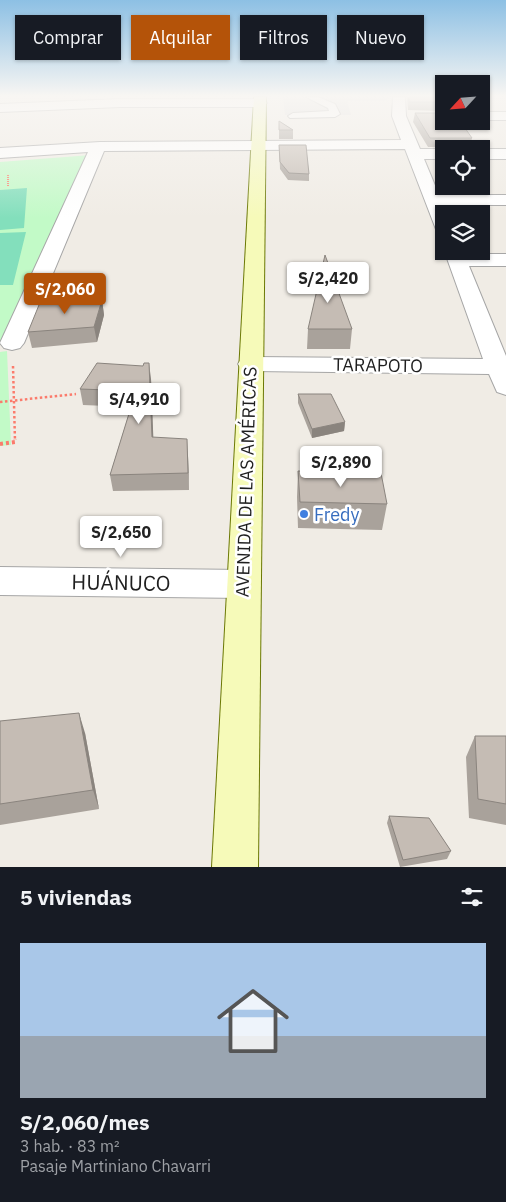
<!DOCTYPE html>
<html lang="es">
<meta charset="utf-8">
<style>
body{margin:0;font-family:"IBM Plex Sans",sans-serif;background:#242831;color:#f1f3f6;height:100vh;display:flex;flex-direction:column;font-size:19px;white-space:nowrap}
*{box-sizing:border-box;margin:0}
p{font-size:16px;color:#9ea1a6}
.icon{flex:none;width:28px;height:28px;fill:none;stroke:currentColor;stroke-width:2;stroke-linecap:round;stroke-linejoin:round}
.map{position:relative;height:867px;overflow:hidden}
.drawer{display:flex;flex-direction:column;background:#171b24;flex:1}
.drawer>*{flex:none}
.banner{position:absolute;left:15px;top:15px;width:476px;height:45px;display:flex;gap:10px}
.needle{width:32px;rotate:244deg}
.controls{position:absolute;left:435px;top:75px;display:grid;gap:10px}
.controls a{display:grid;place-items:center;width:55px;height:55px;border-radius:0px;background:#171b24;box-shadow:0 1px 4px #0004;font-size:25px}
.price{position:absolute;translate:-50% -42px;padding:0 11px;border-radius:5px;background:#fff;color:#222;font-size:16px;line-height:32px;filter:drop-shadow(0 1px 2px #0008)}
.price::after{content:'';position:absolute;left:50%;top:30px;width:15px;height:11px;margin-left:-8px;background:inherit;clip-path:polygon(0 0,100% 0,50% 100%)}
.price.on{background:#b45309;color:#fff}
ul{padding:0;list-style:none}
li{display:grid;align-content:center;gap:10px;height:265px;padding:0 20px}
li span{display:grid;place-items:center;height:155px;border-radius:0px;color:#555}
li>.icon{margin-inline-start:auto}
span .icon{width:90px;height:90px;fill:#fffc;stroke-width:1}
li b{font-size:21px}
h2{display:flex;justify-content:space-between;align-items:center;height:60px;padding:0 20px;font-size:21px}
.chip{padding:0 18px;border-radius:0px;background:#171b24;box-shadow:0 1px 4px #0004;font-size:18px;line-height:45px}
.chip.on{background:#b45309;color:#fff}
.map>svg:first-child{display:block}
.residential{fill:#dddcdc}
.park{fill:#c2fac7}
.pitch{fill:#83dfbc}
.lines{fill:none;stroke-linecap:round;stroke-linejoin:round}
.lane-casing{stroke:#a6a6a6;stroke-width:2}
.street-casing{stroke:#a6a6a6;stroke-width:2}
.secondary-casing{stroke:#6b7804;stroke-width:2}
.path-far2{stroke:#fb7b6c;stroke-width:2;stroke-dasharray:1 1;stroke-linecap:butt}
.path-far1{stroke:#fb7b6c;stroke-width:2.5;stroke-dasharray:2.5 2.5;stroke-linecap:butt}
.path{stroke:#fb7b6c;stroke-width:4;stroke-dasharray:3 3;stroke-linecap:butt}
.lane{fill:#fff;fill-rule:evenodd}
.street{fill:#fff;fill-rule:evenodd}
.secondary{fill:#f6fab9;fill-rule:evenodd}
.wall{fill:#a9a29b}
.shaded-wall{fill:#8a847e}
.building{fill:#c5bcb4;stroke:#8a847e}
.shop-dot{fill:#3f7fe0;stroke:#fff;stroke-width:2}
.labels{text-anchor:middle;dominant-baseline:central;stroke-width:5;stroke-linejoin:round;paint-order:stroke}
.street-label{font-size:18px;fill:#1f1f1f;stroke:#fff}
.shop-label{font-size:18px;fill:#366cbe;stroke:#fff;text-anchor:start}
.near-street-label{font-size:21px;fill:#1f1f1f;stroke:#fff}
</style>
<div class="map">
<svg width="506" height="867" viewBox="0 0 506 867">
<rect width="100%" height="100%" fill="#f0ece5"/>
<path class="residential" d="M283,97H389L386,101H347L351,115H285Z"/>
<path class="park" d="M91,155L0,345V162Z
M7,351L11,445L0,446V352Z"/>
<path class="pitch" d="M27,188L24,228L0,230V190Z
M26,232L13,285H0V233Z"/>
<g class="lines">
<g class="lane-casing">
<path id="lane" d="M306,97H318L335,104L340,114L335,117L290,118L288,116L293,113L329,111L328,108Z"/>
</g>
<g class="street-casing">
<path id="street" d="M393,97H405L406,116L420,149H444V159H424L439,195H506V205H444L447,214H444V234L437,232L405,149L104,151L24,343L20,348L12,350L4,348L0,343L88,152L0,158V148L100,142L401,140L392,116Z
M120,99H260L267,103L260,107H120L0,112V104Z
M481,112H506V120H481Z
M481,149H506V159H481Z
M444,250L463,251L464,254H506V266H469L506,356V395L497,392L489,374L250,371L241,369L238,364L241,359L250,357L483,359Z
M0,567L243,570L255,574L260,584L255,594L243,598L0,595Z"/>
</g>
<g class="secondary-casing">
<path id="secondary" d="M254,97H266L258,867H212Z"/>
</g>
<path class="path-far2" d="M8,175V186"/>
<path class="path-far1" d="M13,366L15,441
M0,402L76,394"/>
<path class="path" d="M0,444L15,442V439"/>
<use href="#lane" class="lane"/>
<use href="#street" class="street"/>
<use href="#secondary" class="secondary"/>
</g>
<path class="wall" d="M407,97H444V111L408,110Z
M415,113L472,138L470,147H428L413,122Z
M279,121L293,130V139H279Z
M279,145L309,174V181L288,180L280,169Z
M102,300L104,315L97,342L32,348L28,332Z
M308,329H352L350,349H307Z
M151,379L153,438L188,456L189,490L113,491L110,475L131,407L83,405L80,389Z
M298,394L345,422L344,431L312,438L298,403Z
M298,471L387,504L382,530L298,528L297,497Z
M0,721L85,733L99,809L0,825Z
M475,736H506V825L469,818L466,757Z
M389,816L451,851L447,859L400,867L387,823Z"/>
<path class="shaded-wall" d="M102,300L104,315L97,342L94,327Z
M149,363L151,379L154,454L152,437Z
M345,422L344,431L312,438V429Z
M187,439L188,456L189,490L188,473Z
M79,713L85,733L99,809L93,790Z"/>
<path class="building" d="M409,97H444V102H409Z
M415,113H444V121H460L472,138H430Z
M279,121L293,130H279Z
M279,145H306L309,174L289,173L280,162Z
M325,255L352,329H308Z
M41,300H102L94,327L28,332Z
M97,363L143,366L144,363H149L152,437L187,439L188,473L110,475L136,391L80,389Z
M298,394H331L345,422L312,429Z
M298,471L381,473L387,504L300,502Z
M79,713L93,790L0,804V721Z
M475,736H506V804L478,799Z
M389,816L429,818L451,851L403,860Z"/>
<linearGradient id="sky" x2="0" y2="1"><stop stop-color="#8dc0e4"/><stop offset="0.44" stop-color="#f8f6f3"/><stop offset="1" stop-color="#f8f6f3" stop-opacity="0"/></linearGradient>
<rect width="506" height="218" fill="url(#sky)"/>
<circle class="shop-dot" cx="304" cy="514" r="5"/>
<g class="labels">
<g class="street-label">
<text transform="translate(378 365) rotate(1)">TARAPOTO</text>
<text transform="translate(246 482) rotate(-88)">AVENIDA DE LAS AMÉRICAS</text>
</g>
<g class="shop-label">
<text x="314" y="514">Fredy</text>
</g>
<g class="near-street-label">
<text transform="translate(121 582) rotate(1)">HUÁNUCO</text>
</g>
</g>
</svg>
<div class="controls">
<a><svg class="needle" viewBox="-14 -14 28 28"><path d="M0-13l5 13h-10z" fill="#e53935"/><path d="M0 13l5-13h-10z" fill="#9ea1a6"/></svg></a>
<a><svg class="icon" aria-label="locate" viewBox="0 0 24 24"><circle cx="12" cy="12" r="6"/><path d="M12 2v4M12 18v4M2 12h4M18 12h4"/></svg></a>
<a><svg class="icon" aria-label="layers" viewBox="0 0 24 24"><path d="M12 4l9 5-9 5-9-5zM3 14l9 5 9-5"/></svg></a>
</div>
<b class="price" style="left:328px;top:304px">S/2,420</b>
<b class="price on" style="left:65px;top:315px">S/2,060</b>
<b class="price" style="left:139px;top:425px">S/4,910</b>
<b class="price" style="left:341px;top:488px">S/2,890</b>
<b class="price" style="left:121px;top:558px">S/2,650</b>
<div class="banner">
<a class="chip">Comprar</a>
<a class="chip on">Alquilar</a>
<a class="chip">Filtros</a>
<a class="chip">Nuevo</a>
</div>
</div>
<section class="drawer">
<h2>5 viviendas<svg class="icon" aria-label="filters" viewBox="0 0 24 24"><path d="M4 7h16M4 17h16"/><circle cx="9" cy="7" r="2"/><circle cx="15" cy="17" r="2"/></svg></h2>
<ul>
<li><span style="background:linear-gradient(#a9c7e8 60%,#9aa5b1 0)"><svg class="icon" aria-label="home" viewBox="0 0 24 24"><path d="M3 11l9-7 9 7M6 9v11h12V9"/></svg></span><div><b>S/2,060/mes</b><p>3 hab. · 83 m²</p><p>Pasaje Martiniano Chavarri</p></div></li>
</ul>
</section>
